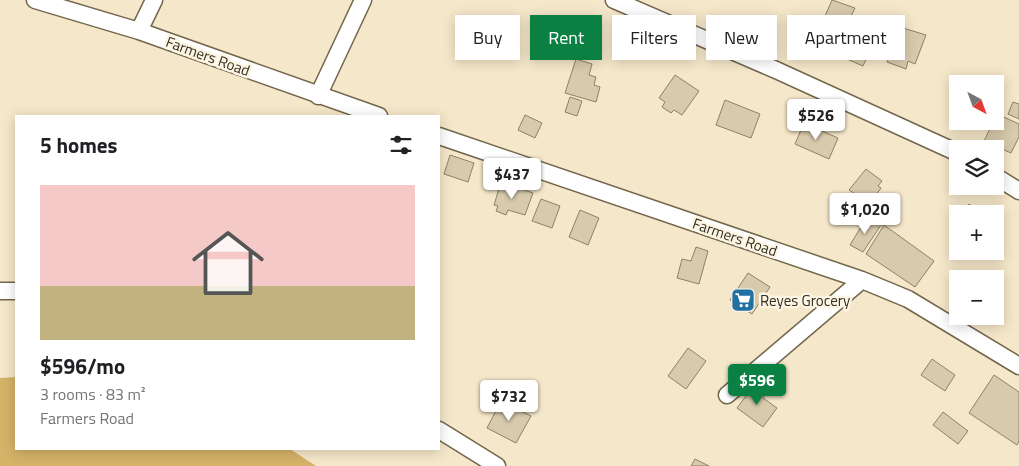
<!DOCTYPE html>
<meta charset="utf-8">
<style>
body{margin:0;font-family:"Titillium Web",sans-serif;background:#f2f2f2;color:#202124;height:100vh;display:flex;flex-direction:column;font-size:19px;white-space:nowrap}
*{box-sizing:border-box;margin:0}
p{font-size:16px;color:#757577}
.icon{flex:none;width:28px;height:28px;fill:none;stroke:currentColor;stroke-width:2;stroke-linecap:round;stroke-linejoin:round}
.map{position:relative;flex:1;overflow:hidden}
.sheet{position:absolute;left:15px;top:115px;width:425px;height:335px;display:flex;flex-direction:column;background:#fff;border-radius:0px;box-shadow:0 2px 12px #0003}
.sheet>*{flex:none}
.top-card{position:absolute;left:455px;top:15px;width:475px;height:45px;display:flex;gap:10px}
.needle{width:32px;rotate:139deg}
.fabs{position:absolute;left:949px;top:75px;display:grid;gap:10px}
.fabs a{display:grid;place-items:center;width:55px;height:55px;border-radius:0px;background:#fff;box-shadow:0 2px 12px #0003;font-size:25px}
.price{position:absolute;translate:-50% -42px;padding:0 11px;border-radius:5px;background:#fff;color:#222;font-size:16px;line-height:32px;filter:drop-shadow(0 1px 2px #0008)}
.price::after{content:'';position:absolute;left:50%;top:30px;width:15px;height:11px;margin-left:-8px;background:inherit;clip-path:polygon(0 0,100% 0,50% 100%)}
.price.current{background:#0b8043;color:#fff}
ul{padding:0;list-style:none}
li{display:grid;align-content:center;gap:10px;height:265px;padding:0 25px}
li+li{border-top:1px solid #e0e0e0}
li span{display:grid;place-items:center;height:155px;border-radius:0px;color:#555}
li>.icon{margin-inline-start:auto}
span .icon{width:90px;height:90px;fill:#fffc;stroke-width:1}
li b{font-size:21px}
h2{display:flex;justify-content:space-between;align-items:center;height:60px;padding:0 25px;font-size:21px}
.pill{padding:0 18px;border-radius:0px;background:#fff;box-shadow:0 2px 12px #0003;font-size:18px;line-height:45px}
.pill.current{background:#0b8043;color:#fff}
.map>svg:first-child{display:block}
.green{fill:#d4b368}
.building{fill:#d8caac;stroke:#8e8166}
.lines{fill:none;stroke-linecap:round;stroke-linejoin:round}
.street-casing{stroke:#72664b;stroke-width:19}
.street{stroke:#fff;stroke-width:16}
.labels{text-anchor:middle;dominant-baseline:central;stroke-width:5;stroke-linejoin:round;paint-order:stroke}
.street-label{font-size:15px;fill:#332d22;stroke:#fdf5e3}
.poi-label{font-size:15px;fill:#332d22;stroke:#fdf5e3;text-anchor:start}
</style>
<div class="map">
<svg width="1019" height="466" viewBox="0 0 1019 466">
<rect width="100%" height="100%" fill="#f5e7c9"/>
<path class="green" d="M16,377V449H290L316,466H0V378Z"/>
<path class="building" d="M832,0L855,8L840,39L819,30Z
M893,25L926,35L915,64L908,61L906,69L887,62L890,56L881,53Z
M855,45L870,51L863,66L847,59Z
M576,59L592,64L589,75L596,77L594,85L600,87L596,102L565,93Z
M675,75L699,91L682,115L674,110L671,113L662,107L665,102L659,98Z
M570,97L582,101L577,116L565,112Z
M725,100L760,114L751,138L716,125Z
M1013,102L1019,104V119L1008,114Z
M997,114L1019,124V137L1011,153L984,141Z
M525,115L542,123L535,138L518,130Z
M804,123L838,138L829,159L795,144Z
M450,155L474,163L468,182L444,174Z
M866,169L882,181L878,186L881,188L870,203L849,190Z
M501,182L533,193L525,215L508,210L506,215L496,211L498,206L494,205Z
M541,199L560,206L552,228L532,221Z
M969,204L981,214H961Z
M580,210L599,218L588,245L569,237Z
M867,217L881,225L863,252L850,245Z
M884,225L934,261L915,287L866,254Z
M696,247L708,251L699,284L677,278L682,259L691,261Z
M748,273L770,287L752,314L730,300Z
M688,348L706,361L686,389L668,376Z
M932,359L955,375L945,391L921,375Z
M994,375L1019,392V441L1017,445L969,413Z
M755,384L767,393L763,398L777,408L763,427L737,408Z
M518,388L532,395L525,407L512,402Z
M501,401L531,416L516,443L487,428Z
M943,412L968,431L958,444L933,425Z
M695,459L709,466H691Z"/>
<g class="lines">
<g class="street-casing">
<path id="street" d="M35,0L139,31L379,116
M614,0L776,70L958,153
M139,31L154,0
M318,96L363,0
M439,136L862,280L908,299L1019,366
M995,176L1019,191
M0,291H16
M727,395L862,280
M439,430L497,466"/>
</g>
<use href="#street" class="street"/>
</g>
<defs>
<g id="supermarket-square" transform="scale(1.25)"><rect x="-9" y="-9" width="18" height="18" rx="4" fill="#2170a2" stroke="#fdf5e3"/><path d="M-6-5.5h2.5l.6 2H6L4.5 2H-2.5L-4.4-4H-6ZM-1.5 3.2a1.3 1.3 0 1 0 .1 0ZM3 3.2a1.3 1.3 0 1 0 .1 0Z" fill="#fff"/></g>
</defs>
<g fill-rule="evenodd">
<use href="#supermarket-square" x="743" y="300"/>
</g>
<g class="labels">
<g class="street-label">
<text transform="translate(208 56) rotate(20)">Farmers Road</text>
<text transform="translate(735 237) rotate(19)">Farmers Road</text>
</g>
<g class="poi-label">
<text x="760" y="300">Reyes Grocery</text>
</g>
</g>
</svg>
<div class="fabs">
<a><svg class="needle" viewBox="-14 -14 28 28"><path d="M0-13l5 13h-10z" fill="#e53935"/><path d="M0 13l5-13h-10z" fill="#757577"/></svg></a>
<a><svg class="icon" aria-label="layers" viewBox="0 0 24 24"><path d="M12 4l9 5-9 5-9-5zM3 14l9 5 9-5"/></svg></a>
<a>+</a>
<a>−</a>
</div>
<b class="price" style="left:816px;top:141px">$526</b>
<b class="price" style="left:512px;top:200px">$437</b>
<b class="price" style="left:865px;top:235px">$1,020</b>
<b class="price current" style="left:757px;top:406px">$596</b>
<b class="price" style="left:509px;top:422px">$732</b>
<div class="top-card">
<a class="pill">Buy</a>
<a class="pill current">Rent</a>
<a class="pill">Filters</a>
<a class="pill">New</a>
<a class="pill">Apartment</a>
</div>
<section class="sheet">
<h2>5 homes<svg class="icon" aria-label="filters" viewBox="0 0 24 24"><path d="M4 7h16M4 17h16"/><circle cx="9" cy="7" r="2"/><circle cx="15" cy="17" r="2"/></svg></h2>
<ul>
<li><span style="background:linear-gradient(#f6c9c9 65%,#c2b280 0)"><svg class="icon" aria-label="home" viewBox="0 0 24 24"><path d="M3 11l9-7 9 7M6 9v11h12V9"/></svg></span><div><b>$596/mo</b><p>3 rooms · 83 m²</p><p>Farmers Road</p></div></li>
</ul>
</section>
</div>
